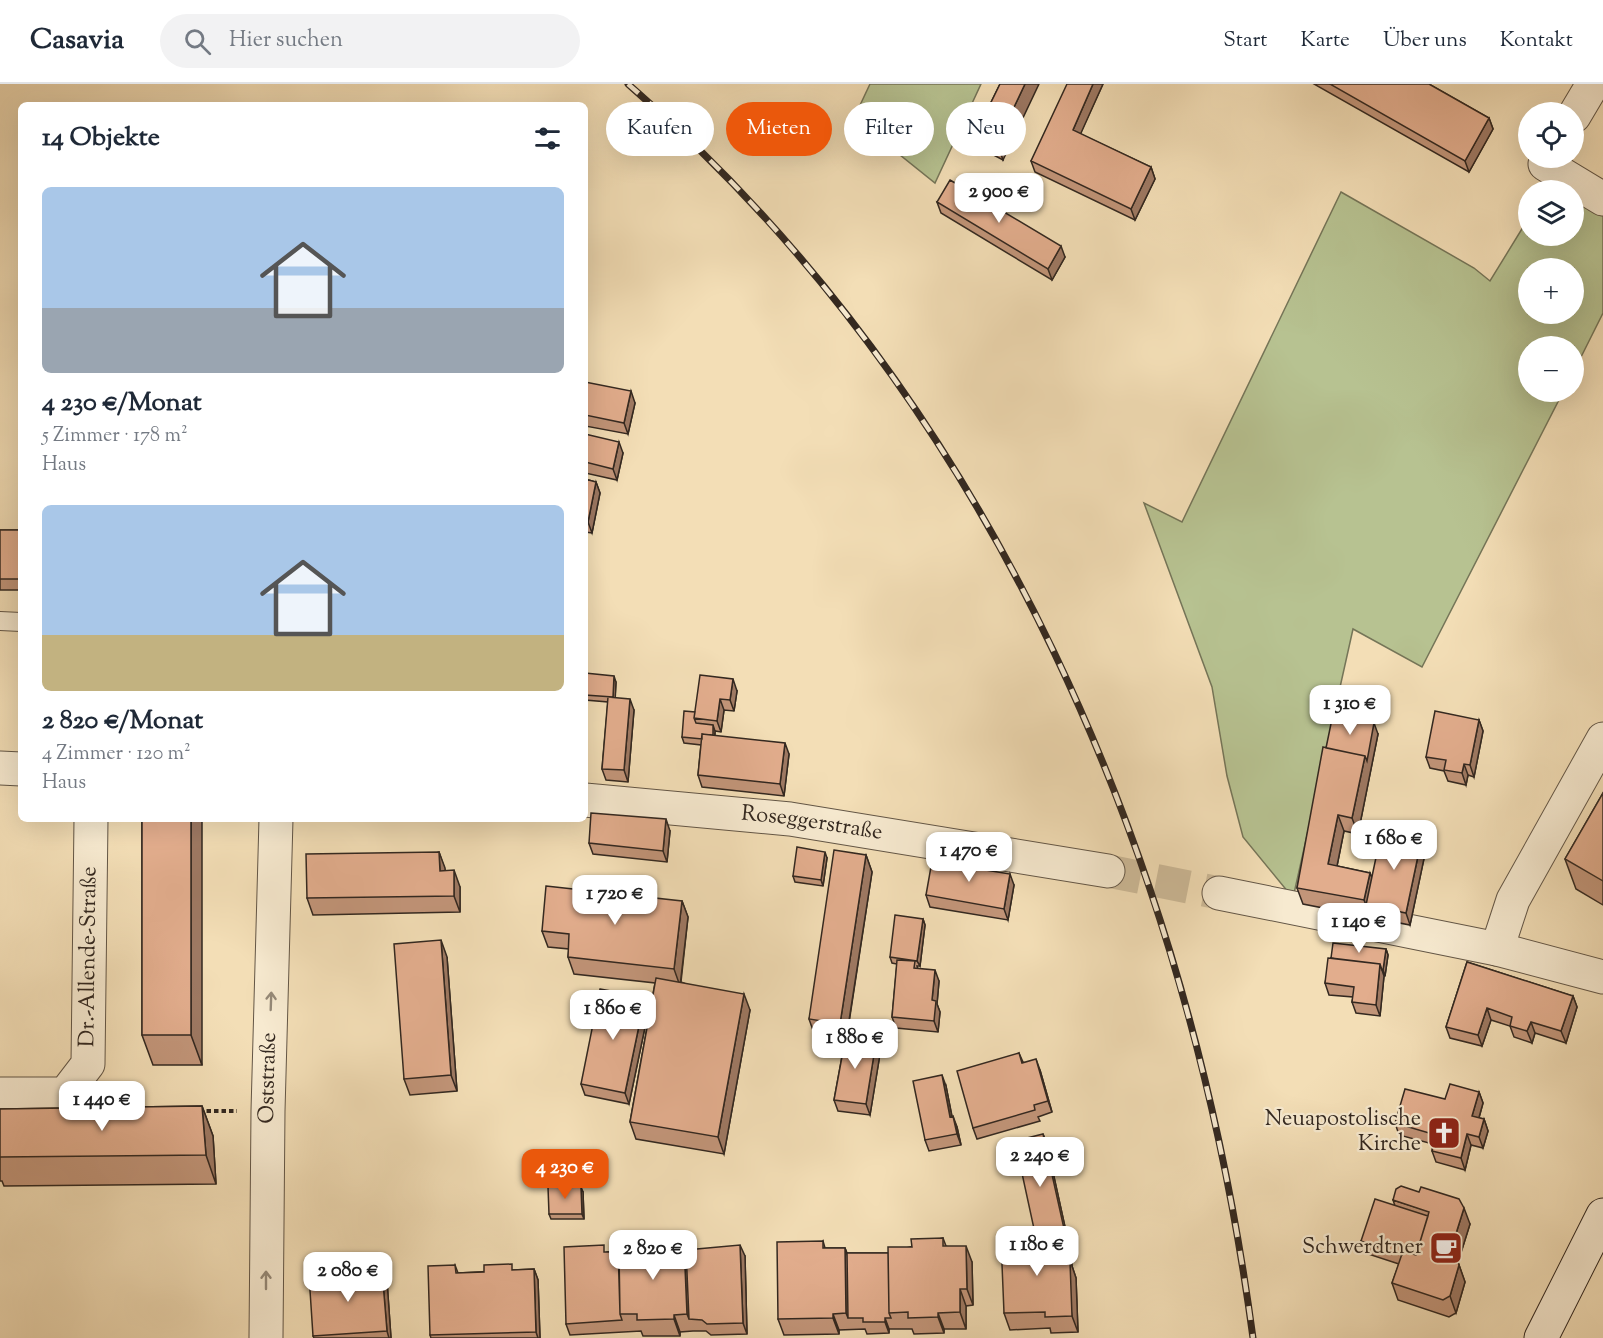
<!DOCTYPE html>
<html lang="de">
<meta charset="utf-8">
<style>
body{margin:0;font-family:"Sorts Mill Goudy",serif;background:#f2f2f3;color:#1f2937;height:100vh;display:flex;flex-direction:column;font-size:22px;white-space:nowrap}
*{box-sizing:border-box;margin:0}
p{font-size:20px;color:#747a83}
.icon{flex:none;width:33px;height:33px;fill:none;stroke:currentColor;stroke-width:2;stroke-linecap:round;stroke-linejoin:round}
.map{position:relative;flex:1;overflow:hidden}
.side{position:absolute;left:18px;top:18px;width:570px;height:720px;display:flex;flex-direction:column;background:#fff;border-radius:9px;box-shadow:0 6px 24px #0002}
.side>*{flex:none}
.banner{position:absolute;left:606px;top:18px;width:570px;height:54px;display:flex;gap:12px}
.fabs{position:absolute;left:1518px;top:18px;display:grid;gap:12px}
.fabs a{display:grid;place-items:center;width:66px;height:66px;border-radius:50%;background:#fff;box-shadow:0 6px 24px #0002;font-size:30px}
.price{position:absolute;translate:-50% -51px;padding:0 14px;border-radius:12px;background:#fff;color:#222;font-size:20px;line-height:39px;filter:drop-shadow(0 2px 3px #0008)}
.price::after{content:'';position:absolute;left:50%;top:36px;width:18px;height:14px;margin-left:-9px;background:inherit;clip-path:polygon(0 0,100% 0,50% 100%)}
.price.active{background:#ea580c;color:#fff}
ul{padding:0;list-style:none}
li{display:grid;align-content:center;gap:12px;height:318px;padding:0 24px}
li span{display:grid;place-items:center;height:186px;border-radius:9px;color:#555}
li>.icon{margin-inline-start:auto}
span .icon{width:108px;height:108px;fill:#fffc;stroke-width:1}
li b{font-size:26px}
h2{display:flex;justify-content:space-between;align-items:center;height:72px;padding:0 24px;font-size:26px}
.chip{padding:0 21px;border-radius:27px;background:#fff;box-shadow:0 6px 24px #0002;font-size:21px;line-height:54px}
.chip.active{background:#ea580c;color:#fff}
header{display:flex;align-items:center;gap:36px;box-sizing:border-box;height:84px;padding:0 30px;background:#fff;border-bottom:2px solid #e0e1e3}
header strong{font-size:28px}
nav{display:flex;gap:33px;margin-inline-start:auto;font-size:21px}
.search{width:420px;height:54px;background:#f2f2f3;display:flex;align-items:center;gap:15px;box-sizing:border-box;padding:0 21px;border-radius:33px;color:#747a83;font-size:22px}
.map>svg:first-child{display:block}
.grass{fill:#b7c291;stroke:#757558;stroke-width:1.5;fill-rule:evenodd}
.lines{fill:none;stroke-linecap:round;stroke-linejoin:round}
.minor-tunnel{stroke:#cdba98;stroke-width:33;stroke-dasharray:33 16;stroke-linecap:butt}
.service-casing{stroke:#635646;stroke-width:20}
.minor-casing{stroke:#635646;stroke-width:35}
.secondary-casing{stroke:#332820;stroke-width:35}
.path{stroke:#332820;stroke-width:4;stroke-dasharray:4.5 3;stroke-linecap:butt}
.service{stroke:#f7ead0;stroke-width:18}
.minor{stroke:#f7ead0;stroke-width:33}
.secondary{stroke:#f7ead0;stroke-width:33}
.rail-casing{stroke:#332820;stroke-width:7}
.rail{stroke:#f7ead0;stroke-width:4.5;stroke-dasharray:14;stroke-linecap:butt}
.wall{fill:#c29579;stroke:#332820;stroke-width:1.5}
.shaded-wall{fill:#9e7963;stroke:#332820;stroke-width:1.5}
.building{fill:#e2ad8d;stroke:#332820;stroke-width:1.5}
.oneway{stroke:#958978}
.labels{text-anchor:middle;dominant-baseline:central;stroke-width:4.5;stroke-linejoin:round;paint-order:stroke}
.street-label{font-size:22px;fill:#332820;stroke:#f7ead0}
.poi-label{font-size:22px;fill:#332820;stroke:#f7ead0;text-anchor:end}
</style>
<header>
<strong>Casavia</strong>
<div class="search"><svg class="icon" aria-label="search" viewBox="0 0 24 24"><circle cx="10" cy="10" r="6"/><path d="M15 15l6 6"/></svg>Hier suchen</div>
<nav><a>Start</a><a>Karte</a><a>Über uns</a><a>Kontakt</a></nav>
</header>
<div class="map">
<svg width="1603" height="1254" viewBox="0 0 1603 1254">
<rect width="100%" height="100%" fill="#f3deb6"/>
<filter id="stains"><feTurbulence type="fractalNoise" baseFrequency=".00333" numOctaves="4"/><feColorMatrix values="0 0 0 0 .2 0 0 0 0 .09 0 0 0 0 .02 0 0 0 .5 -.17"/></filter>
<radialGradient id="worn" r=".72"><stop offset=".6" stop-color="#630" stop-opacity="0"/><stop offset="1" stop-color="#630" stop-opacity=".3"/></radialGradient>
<path class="grass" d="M870,0H981L935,99L854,34Z
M1341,108L1474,184L1490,197L1528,135V152H1574V110L1603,128V229L1574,287V262H1528V308H1563L1422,583L1353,545L1293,814L1243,753L1227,692L1212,603L1144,419L1182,438ZM1528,184H1574V230H1528Z"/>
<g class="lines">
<path class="minor-tunnel" d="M1108,787L1219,809"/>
<g class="service-casing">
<path id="service" d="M0,537L21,538"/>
</g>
<g class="minor-casing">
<g id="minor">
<path d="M1574,32L1593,0"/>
<path d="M1549,74L1545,80L1603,115"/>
<path d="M0,684L21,685"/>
<path id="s1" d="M585,716L790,735L1108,787"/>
<path d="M1219,809L1497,865L1603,893"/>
<path d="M1497,865L1513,816L1603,655"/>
<path id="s2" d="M0,1010H65L88,980L91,735"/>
<path id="s3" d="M266,1254L268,1027L276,735"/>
</g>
</g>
<g class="secondary-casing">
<path id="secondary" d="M1541,1254L1603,1131"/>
</g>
<path class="path" d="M199,1027H237"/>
<use href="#service" class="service"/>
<use href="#minor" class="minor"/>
<use href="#secondary" class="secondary"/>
<g class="rail-casing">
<path id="rail" d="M628,0C994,317 1190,781 1253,1254"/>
</g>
<use href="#rail" class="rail"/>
</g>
<path class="wall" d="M1000,0L1003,76L982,65L976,49Z
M1103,0L1080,50L1151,83L1155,95L1135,136L1035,88L1031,77Z
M1314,0H1429L1489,34L1493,45L1469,88Z
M937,118L1065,173L1052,196L941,129Z
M585,298L635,319L628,350L585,342Z
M585,350L623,369L617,396L585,389Z
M585,395L596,398L600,409L592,449L585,448Z
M0,446H21V506H0Z
M585,589L616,598L615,614L634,626L628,698L606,696L602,685L608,618L585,616Z
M737,607L734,627L724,626L721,648L715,647V652L789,670L784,712L702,703L698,691L701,661L684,659L682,653L695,628Z
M1479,636L1483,647L1474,693L1468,691L1466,701L1448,697L1444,687L1430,684L1426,673Z
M1378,650L1358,750L1344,747L1337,782L1370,789L1372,794L1426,765L1410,841L1303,820L1297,804L1326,664Z
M1603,709V821L1576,805L1565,775Z
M142,735L202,981H153L142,951Z
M670,747L667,778L593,770L589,759Z
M439,768L445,786L460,803V828L313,831L307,814Z
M866,771L872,788L847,952L880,970L870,1031L838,1027L834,1016L845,956L815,952L809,935Z
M827,774L823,802L795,798L793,792Z
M987,786L1014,801L1008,836L930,823L926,811Z
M682,817L688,833L681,898L750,926L724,1070L636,1055L630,1038L655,899L574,890L568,873L569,865L548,863L542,847Z
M923,835L925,841L920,882H917L918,885L939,897L937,920L940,928L938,948L896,944L892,933L897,880L892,879L890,873Z
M1386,865L1388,871L1385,892H1384L1380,932L1356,929L1352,918L1353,913L1329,911L1325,899L1331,874Z
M447,873L457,1007L410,1011L404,995Z
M1467,878L1573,912L1577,923L1566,959L1535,949L1532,959L1514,953L1510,942L1491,936L1482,962L1450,954L1446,943Z
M645,913L649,924L629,1020L585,1011L581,1000Z
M1019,969L1023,978L1040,986L1052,1028L1038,1033L1040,1037L977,1055L973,1044Z
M946,1002L952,1032L957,1043L961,1061L929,1067L925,1056Z
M1479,1008L1483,1019L1479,1034L1484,1035L1488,1047L1483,1064L1471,1061L1465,1086L1436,1078L1432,1067L1433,1060L1399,1051L1395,1039L1445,1015Z
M202,1022L213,1052L216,1100L4,1102L2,1097H0V1025Z
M1043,1050L1047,1061L1071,1170L1072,1182L1076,1194L1078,1248L1051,1249L1050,1244L1010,1246L1004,1229L1036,1154Z
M583,1108L584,1135H551L549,1130Z
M1393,1116L1470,1140L1458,1178L1465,1198L1456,1229L1449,1233L1398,1216L1392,1199L1399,1180L1365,1169L1361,1157L1395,1122Z
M943,1154L946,1162L972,1178L973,1221L966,1222V1245H944V1249L914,1250L912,1245H889V1249L867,1250L865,1245L839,1246V1250L784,1251L778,1235L823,1157L825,1164H845L847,1169H888Z
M686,1166L745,1172L747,1250L711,1251L706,1247H693L680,1248V1252H643L641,1247L570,1251L566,1240L607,1168Z
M455,1181L458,1189L534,1185L538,1196L540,1254H431L430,1251Z
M387,1197L391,1254H314L313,1252Z"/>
<path class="shaded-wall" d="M1025,0H1039L1003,76L997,59Z
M1093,0H1103L1077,58L1073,46Z
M1489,34L1493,45L1469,88L1465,77Z
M1151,83L1155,95L1135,136L1131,125Z
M1061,162L1065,173L1052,196L1048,185Z
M631,307L635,319L628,350L624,339Z
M619,358L623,369L617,396L613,385Z
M596,398L600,409L592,449L588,438Z
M614,592L616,598L615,619L613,613Z
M733,595L737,607L734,627L730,616Z
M630,615L634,626L628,698L624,686Z
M720,615L724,626L721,648L717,637Z
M1479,636L1483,647L1474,693L1470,681Z
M1374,639L1378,650L1358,750L1352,734L1365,672Z
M713,641L715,647L714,662L712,656Z
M785,659L789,670L784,712L780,700Z
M1464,680L1468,691L1466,701L1462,689Z
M1338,731L1344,747L1334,797L1328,780Z
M191,735H202V981L191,951Z
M666,735L670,747L667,778L663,767Z
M1422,753L1426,765L1410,841L1406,829Z
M439,768L445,784L446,803L440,787Z
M825,768L827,774L823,802L821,796Z
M866,771L872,788L846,956L840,940Z
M454,786L460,803V828L454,812Z
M1370,789L1376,805L1366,821L1364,816Z
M1010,790L1014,801L1008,836L1004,825Z
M682,817L688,833L680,902L674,885Z
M923,835L925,841L920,882L917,877Z
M441,856L447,873L457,1007L451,991Z
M1386,865L1388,871L1385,892L1383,886Z
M1380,880L1384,892L1380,932L1376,921Z
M935,886L939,897L937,920L940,928L938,948L934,937L932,916Z
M744,910L750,926L724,1070L718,1053Z
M1573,912L1577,923L1566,959L1561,947Z
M645,913L649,924L629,1020L625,1009Z
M1487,924L1491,936L1482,962L1478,951Z
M1531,938L1535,949L1532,959L1527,947Z
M876,958L880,970L870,1031L866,1020Z
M1036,975L1040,986L1052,1028L1048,1017Z
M942,991L946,1002L954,1044L950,1033Z
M1479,1008L1483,1019L1476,1044L1472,1032Z
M202,1022L213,1052L216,1100L206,1071Z
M953,1032L957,1043L961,1061L957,1050Z
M1484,1035L1488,1047L1483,1064L1479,1053Z
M1043,1050L1047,1061L1071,1170L1072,1182L1076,1194L1078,1248L1072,1232Z
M1467,1050L1471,1061L1465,1086L1461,1074Z
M581,1103L583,1108L584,1135L582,1130Z
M1464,1124L1470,1140L1455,1188L1449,1172Z
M684,1160L690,1177L689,1235L687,1230Z
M740,1161L745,1172L747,1250L743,1239Z
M966,1162L972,1178L973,1221L967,1205Z
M845,1164L851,1181L848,1234L846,1229Z
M1459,1181L1465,1198L1456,1229L1450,1212Z
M534,1185L538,1196L540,1254H538L536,1248Z
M382,1186L387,1197L391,1254H389L387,1247Z
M960,1205L966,1222V1245L960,1228Z
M938,1229L944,1245V1249L938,1233Z
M833,1230L839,1246V1250L833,1234Z
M674,1231L680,1248V1252L674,1235Z
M885,1234L889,1245V1249L885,1238Z"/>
<path class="building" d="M1000,0H1025L997,59L976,49Z
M1067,0H1093L1073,46L1151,83L1131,125L1031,77Z
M1330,0H1429L1489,34L1465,77Z
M950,96L1061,162L1048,185L937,118Z
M585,298L631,307L624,339L585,331Z
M585,350L619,358L613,385L585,378Z
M585,395L596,398L588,438L585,437Z
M0,446H21V495H0Z
M585,589L614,592L613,613L585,611Z
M700,591L733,595L730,616L720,615L717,637L694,634Z
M608,613L630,615L624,686L602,685Z
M684,627L695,628L694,634L696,639L713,641V651L702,650V655L682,653Z
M1435,627L1479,636L1470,681L1464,680L1462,689L1444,686L1446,676L1426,673Z
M1333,630L1374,639L1367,677L1365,672L1326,664Z
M702,650L785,659L780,700L698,691Z
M1323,663L1365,672L1352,734L1338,731L1328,780L1370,789L1364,816L1297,804Z
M1603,709V797L1565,775Z
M591,729L666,735L663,767L589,759Z
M142,735H191V951H142Z
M1382,745L1422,753L1406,829L1366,821Z
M797,763L825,768L821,796L793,792Z
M834,766L866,771L840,940L809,935Z
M439,768L440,787L454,786V812L307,814L306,770Z
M967,769L982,772L986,786L1010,790L1004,825L926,811L932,777L964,782Z
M546,802L682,817L674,885L568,873L569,850L542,847Z
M895,831L923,835L917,877L890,873Z
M441,856L451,991L404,995L394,860Z
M1333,859L1386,865L1383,886H1382L1380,880L1331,874Z
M1328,874L1380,880L1376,921L1352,918L1354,903L1325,899Z
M897,876L915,877L914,884L935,886L932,916L936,917L934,937L892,933Z
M1467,878L1573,912L1561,947L1531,938L1527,947L1510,942L1512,933L1487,924L1478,951L1446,943Z
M656,894L744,910L718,1053L630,1038Z
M600,905L645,913L625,1009L581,1000Z
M846,951L876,958L866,1020L834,1016Z
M1019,969L1022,979L1036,975L1048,1017L1034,1021L1035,1026L973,1044L957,987Z
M942,991L950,1033L953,1032L957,1050L925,1056L913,997Z
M1450,1000L1479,1008L1472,1032L1484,1035L1479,1053L1467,1050L1461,1074L1432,1067L1436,1051L1395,1039L1405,1005L1445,1015Z
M202,1022L206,1071L0,1073V1025Z
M1043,1050L1067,1158L1065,1153L1036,1154L1015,1057Z
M1401,1102L1419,1108L1421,1103L1459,1115L1464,1124L1449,1172L1456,1174L1459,1181L1450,1212L1443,1216L1392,1199L1403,1167L1416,1171L1429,1128L1393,1116L1396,1105Z
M548,1103H581L582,1130H549Z
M1375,1115L1428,1132L1416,1171L1403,1167L1402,1171L1361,1157Z
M1065,1153L1066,1178H1070L1072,1232L1045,1233V1228L1004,1229L1001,1156Z
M943,1154V1162H966L967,1205H960V1228L938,1229V1233L908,1234V1228L889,1229L888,1163H912L911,1155Z
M823,1157V1164H845L846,1229L833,1230V1234L778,1235L777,1158Z
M684,1160L687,1230L674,1231V1235L637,1236V1230H620L618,1162Z
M604,1161V1168H619L620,1230L622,1236L566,1240L564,1163Z
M740,1161L743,1239L707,1240L702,1236L689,1235L686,1166Z
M847,1169H888L889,1229L891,1234H885V1238H863V1234H848Z
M512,1180V1186L534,1185L536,1248L430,1251L428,1182L455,1181L456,1189L484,1188V1181Z
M382,1186L387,1247L313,1252L309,1191Z"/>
<defs><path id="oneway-shaft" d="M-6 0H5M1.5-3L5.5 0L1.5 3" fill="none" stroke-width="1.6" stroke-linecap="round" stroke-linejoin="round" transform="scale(1.5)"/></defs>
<g class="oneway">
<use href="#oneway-shaft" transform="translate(271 917) rotate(-88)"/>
<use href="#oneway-shaft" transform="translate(266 1196) rotate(-90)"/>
</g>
<defs>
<g id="church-square" transform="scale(1.725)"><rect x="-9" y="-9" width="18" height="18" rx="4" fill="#8f2418" stroke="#f7ead0"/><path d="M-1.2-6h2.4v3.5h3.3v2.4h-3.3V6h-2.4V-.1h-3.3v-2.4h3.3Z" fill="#fff"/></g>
<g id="cafe-square" transform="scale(1.725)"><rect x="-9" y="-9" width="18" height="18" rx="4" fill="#8f2418" stroke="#f7ead0"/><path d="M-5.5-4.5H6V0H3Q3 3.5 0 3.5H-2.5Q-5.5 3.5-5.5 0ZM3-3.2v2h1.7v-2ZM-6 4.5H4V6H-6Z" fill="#fff"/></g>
</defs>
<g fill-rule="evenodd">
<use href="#church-square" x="1444" y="1049"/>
<use href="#cafe-square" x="1446" y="1164"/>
</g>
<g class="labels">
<g class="street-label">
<text stroke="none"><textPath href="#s1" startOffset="228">Roseggerstraße</textPath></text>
<text stroke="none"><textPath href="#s2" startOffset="210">Dr.-Allende-Straße</textPath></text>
<text stroke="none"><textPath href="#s3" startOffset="260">Oststraße</textPath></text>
</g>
<g class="poi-label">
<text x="1421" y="1036">Neuapostolische<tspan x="1421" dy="25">Kirche</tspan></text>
<text x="1423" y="1164">Schwerdtner</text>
</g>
</g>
<rect width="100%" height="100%" filter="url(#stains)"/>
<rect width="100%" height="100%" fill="url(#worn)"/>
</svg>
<div class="fabs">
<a><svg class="icon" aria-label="locate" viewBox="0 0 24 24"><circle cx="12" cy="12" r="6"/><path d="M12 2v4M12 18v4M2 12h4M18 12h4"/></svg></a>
<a><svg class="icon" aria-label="layers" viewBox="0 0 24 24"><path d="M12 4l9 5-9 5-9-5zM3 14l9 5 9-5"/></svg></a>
<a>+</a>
<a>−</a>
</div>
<b class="price" style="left:999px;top:140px">2 900 €</b>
<b class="price" style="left:1350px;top:652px">1 310 €</b>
<b class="price" style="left:1394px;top:787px">1 680 €</b>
<b class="price" style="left:969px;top:799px">1 470 €</b>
<b class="price" style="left:615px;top:842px">1 720 €</b>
<b class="price" style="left:1359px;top:870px">1 140 €</b>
<b class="price" style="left:613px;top:957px">1 860 €</b>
<b class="price" style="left:855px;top:986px">1 880 €</b>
<b class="price" style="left:102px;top:1048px">1 440 €</b>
<b class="price" style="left:1040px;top:1104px">2 240 €</b>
<b class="price active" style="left:565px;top:1116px">4 230 €</b>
<b class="price" style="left:1037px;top:1193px">1 180 €</b>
<b class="price" style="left:653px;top:1197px">2 820 €</b>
<b class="price" style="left:348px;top:1219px">2 080 €</b>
<div class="banner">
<a class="chip">Kaufen</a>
<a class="chip active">Mieten</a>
<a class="chip">Filter</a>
<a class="chip">Neu</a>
</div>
<section class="side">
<h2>14 Objekte<svg class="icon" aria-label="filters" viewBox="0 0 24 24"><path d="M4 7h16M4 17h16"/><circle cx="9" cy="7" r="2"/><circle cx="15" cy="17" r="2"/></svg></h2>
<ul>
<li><span style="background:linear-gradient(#a9c7e8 65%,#9aa5b1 0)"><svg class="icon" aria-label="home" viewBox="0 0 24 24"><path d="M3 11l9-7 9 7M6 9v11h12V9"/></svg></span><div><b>4 230 €/Monat</b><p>5 Zimmer · 178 m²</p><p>Haus</p></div></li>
<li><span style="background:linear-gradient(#a9c7e8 70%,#c2b280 0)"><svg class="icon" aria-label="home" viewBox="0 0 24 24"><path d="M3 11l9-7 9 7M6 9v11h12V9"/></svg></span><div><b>2 820 €/Monat</b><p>4 Zimmer · 120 m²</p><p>Haus</p></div></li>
</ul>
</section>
</div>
